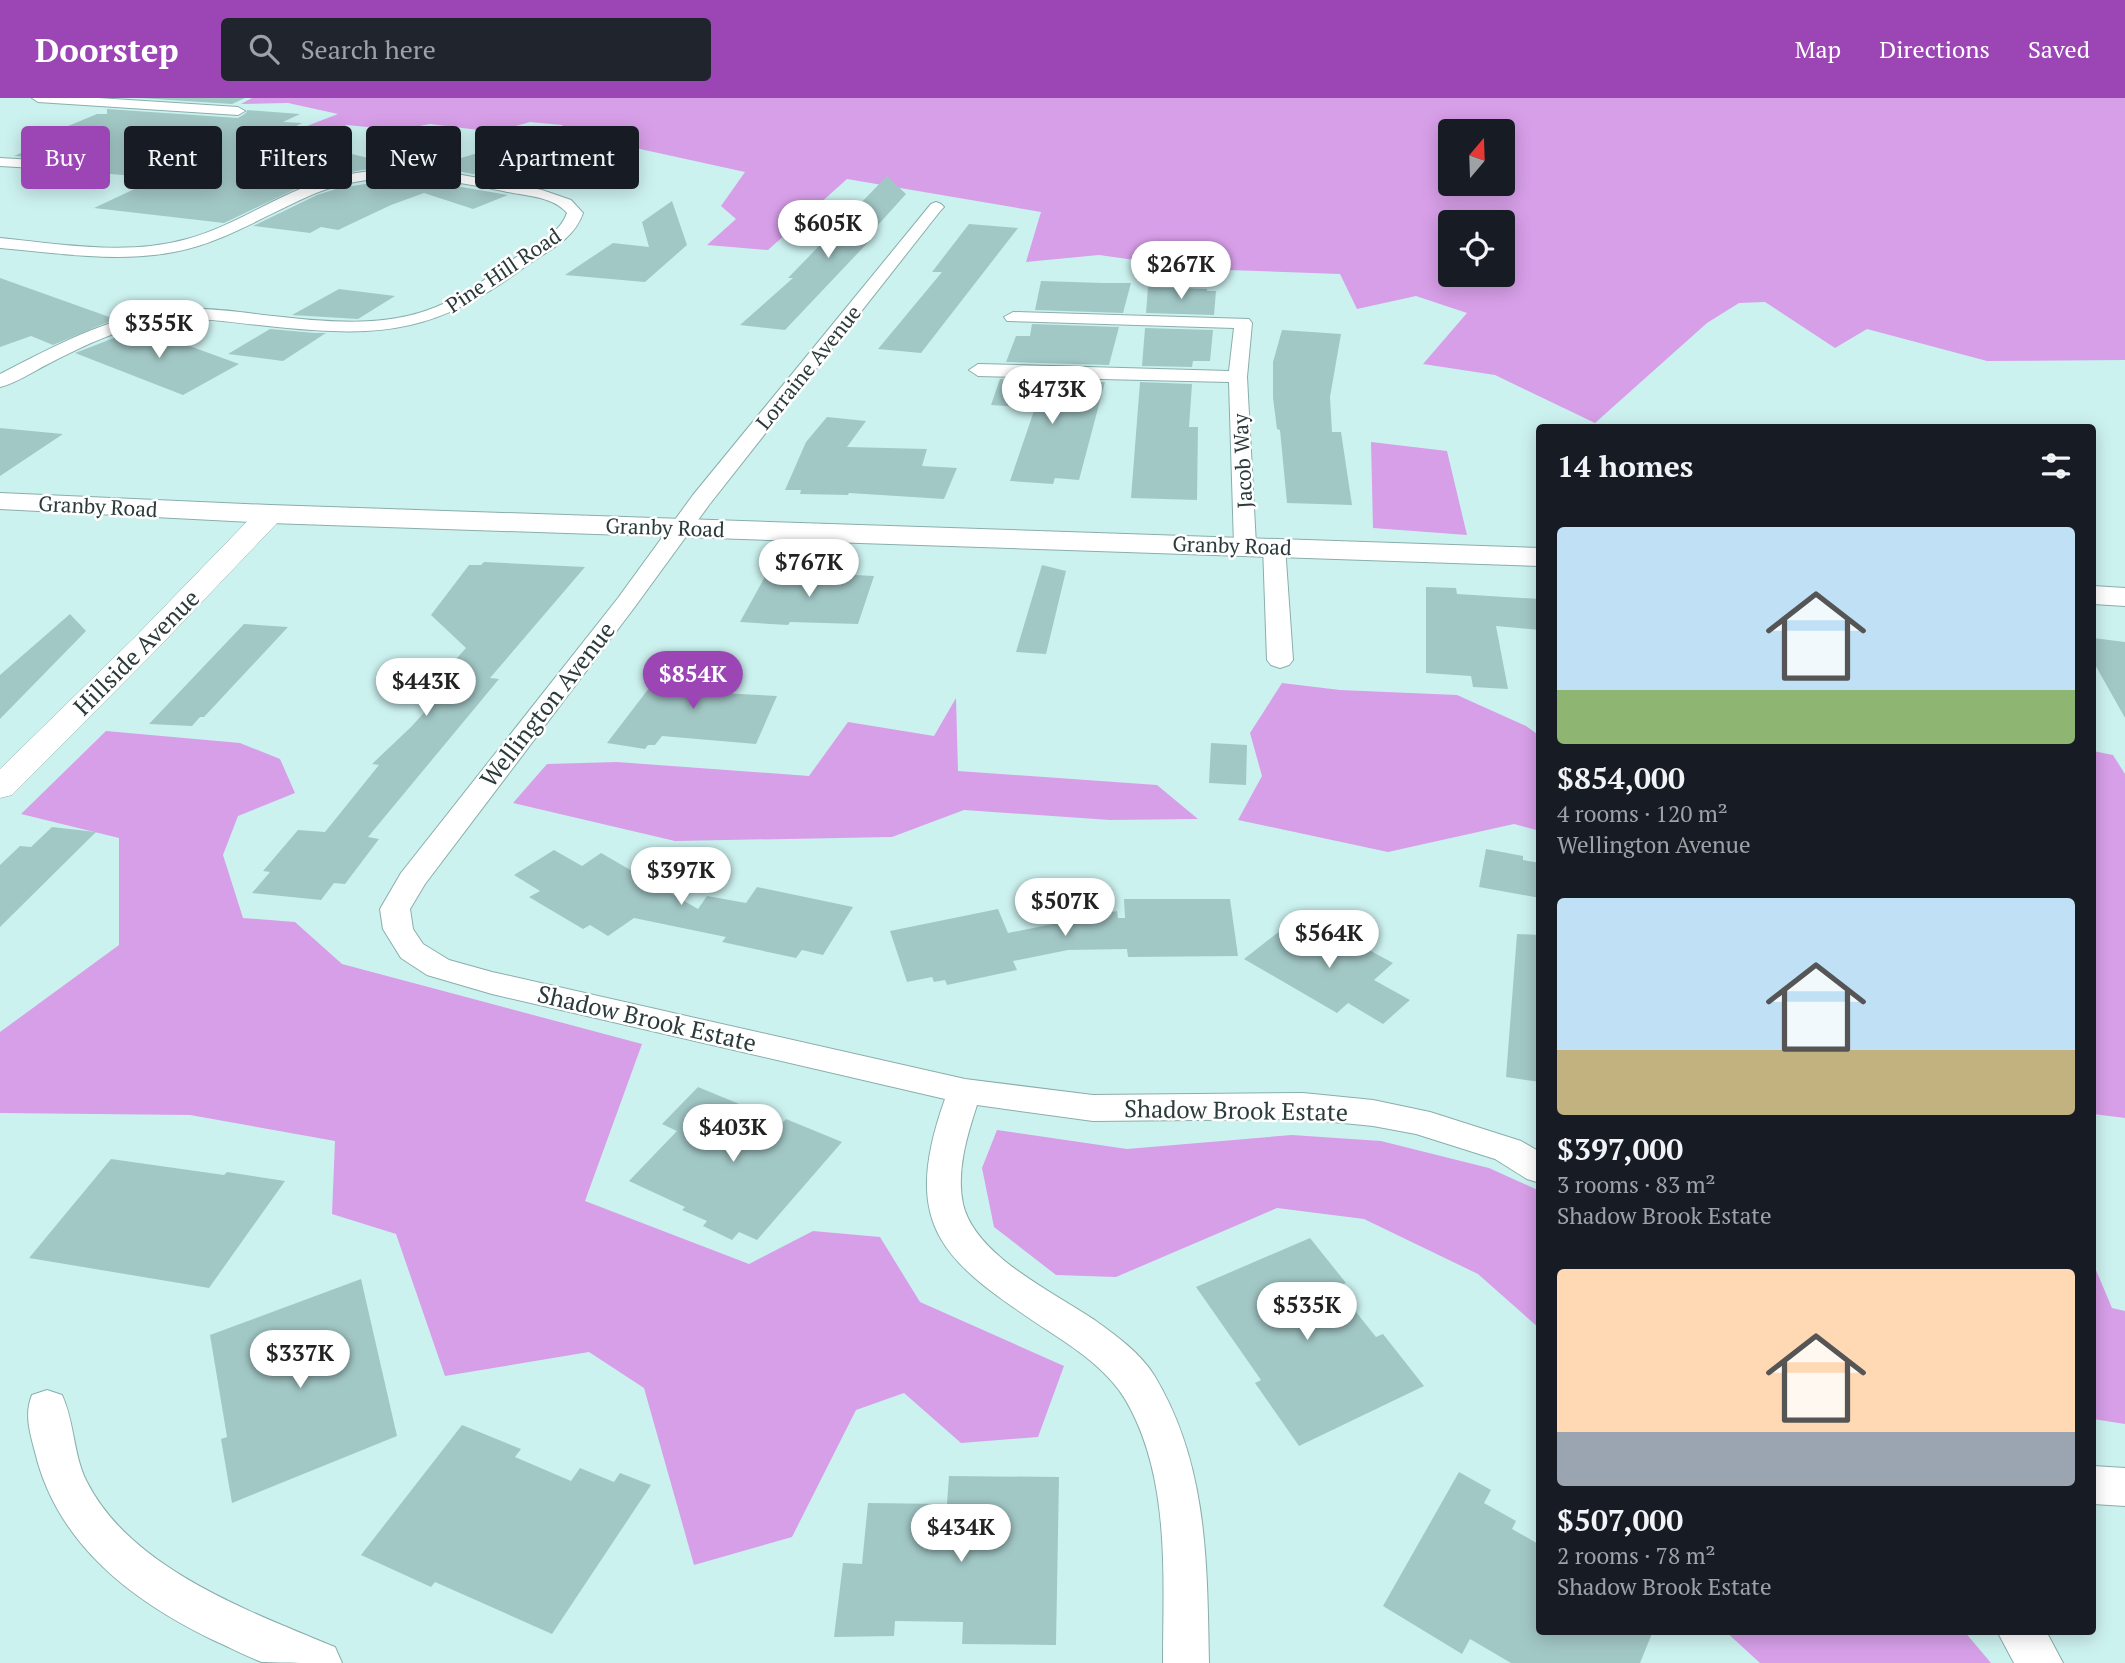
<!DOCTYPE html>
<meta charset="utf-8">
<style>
body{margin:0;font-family:"PT Serif",serif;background:#20242c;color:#f1f3f6;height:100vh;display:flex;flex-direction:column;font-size:26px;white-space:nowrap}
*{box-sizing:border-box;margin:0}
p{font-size:23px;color:#9ea1a6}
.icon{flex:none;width:38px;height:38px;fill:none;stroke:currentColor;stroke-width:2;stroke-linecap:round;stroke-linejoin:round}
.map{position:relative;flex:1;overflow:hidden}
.panel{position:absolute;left:1536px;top:326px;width:560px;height:1211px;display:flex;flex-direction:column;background:#171b24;border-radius:7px;box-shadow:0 4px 18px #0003}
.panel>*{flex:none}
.banner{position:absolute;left:21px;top:28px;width:665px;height:63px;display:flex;gap:14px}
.needle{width:46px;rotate:19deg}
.tools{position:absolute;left:1438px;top:21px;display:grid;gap:14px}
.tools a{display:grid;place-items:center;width:77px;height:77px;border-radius:7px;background:#171b24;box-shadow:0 4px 18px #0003;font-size:35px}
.price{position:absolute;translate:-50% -60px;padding:0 16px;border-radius:24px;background:#fff;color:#222;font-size:23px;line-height:46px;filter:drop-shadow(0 2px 4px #0008)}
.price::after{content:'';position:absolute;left:50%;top:42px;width:21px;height:16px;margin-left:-10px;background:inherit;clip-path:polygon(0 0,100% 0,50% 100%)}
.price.on{background:#9b46b4;color:#fff}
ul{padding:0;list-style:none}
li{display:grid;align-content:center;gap:14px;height:371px;padding:0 21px}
li span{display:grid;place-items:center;height:217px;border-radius:7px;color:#555}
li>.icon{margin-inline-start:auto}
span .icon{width:126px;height:126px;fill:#fffc;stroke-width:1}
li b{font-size:30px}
h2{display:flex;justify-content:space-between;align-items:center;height:84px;padding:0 21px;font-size:30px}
.pill{padding:0 24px;border-radius:7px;background:#171b24;box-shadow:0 4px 18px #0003;font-size:24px;line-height:63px}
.pill.on{background:#9b46b4;color:#fff}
header{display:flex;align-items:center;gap:42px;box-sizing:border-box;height:98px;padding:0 35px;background:#9b46b4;color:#fff}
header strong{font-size:33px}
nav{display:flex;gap:38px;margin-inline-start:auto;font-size:24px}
.search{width:490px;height:63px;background:#20242c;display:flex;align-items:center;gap:18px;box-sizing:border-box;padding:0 24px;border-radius:7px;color:#9ea1a6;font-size:26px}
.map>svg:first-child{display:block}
.forest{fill:#d79fe8;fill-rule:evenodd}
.building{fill:#a2c8c6}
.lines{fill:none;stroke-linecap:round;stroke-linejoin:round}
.minor-casing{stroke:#89aeac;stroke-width:2}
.tertiary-casing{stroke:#89aeac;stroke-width:1}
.primary-casing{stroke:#89aeac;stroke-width:2}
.minor{fill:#fff;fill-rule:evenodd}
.tertiary{fill:#fff;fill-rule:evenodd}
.primary{fill:#fff;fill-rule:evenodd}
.labels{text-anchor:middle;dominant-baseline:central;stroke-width:5;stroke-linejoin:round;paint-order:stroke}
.far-street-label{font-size:21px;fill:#2b3a3a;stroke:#fff}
.street-label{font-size:24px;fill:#2b3a3a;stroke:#fff}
</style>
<header>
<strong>Doorstep</strong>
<div class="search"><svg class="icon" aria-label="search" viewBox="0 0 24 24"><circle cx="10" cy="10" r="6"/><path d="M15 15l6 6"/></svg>Search here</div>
<nav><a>Map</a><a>Directions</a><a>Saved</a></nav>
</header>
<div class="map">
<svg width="2125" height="1565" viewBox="0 0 2125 1565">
<rect width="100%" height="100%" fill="#ccf2f0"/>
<path class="forest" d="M252,0H2125V262L1987,263L1867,231L1835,250L1765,204L1739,205L1707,225L1595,325L1495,277L1423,266L1467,215L1416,198L1357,211L1340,176L1199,171L1099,157L1026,164L1041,114L847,81L768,152L707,147L736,121L721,108L745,74L567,35L562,27L530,24L495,34L430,26L398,32L347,27L210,84L197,39L294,33L338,16L288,5L241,6ZM1451,33H1503V86H1451ZM1451,124H1503V177H1451Z
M1371,344L1447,353L1467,437L1373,430Z
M1282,585L1340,592L1457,597L1526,628L1540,638V733L1514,726L1388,754L1238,722L1262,678L1250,635Z
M956,600L958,673L1157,687L1198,721L1110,722L964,712L892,739L675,743L513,705L547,666L617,664L809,678L848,624L934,638Z
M106,633L240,645L280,661L295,695L238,718L223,757L243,820L295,824L342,866L642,946L585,1103L749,1166L813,1133L880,1139L920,1204L1064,1268L1038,1339L961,1345L904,1295L856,1312L792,1439L694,1467L644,1290L589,1254L445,1278L396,1136L332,1116L335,1043L190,1017L0,1015V934L119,847V740L21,716Z
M2093,653L2113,657L2125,676V1020L2093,1016Z
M997,1032L1127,1051L1292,1037L1381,1043L1489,1070L1540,1093V1231L1478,1176L1364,1121L1277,1110L1116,1179L1056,1177L994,1129L982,1070Z
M2093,1165L2112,1210L2125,1213V1326L2093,1321Z
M1725,1533H1964L1991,1565H1760Z"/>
<path class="building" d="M139,0H245L232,6Z
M107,11L238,20L246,15L247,12L300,16L283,24L302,25L248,54L326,50L381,63L387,47L419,45L418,48L437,47L431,69L491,51L570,70L531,87L441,70L388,68L356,73L304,87L224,125L94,110L158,80L40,70L43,65L35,60L14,58L35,49L20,48L97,16H107Z
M887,78L906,96L868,138H874L785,232L740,227L793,180H788Z
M385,83L432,84L508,97L473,111L424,95L391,107L338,132L321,129L310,135L253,128L317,97L339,90Z
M672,103L687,147L645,184L565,177L613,145L649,149L642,124Z
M969,126L1018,130L921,255L878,251L942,174H932Z
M0,180L115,221L53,247L31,238L0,249Z
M1041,183L1103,185H1131L1123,215L1035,212Z
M1148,189L1207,191V193H1216L1214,217L1146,215Z
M339,191L395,198L358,221L292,217Z
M1032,226L1119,229L1109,267L1006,264L1016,238H1030Z
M140,230L239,266L183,297L75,255Z
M1145,230L1213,232L1210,263H1193L1192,269L1142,268Z
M270,231L315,235H326L283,263L228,256Z
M1282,232L1341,236L1330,299L1332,334H1341L1352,407L1287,405L1280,332L1277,331L1273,300V264Z
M1000,281L1105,284L1079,382L1055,380L1053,386L1010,383L1035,310L991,307Z
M1140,284L1192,286L1189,329H1198L1197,402L1131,400Z
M827,319L866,323L847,349L927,351L922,368L957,370L944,401L849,395L848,397L800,396L801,392H785L806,344Z
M0,330L63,336L0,378Z
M484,464L585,469L490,580L499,581L368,739L379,741L345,786L334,785L321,802L252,795L270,774L263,773L298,732L325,734L379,667L372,666L411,629L451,585L437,582L466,550L431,517L469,467H481Z
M1042,467L1066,473L1046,556L1016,554Z
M767,475L815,478L816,475L874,478L858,526L790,524L788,527L740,524Z
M1426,489L1456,490L1457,496L1540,501V532L1496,528L1508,591L1473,589L1471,578L1426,575Z
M70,516L86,533L0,621V577Z
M244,526L288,529L204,619H200L192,628L149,626Z
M2093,540L2125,544V620L2093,563Z
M669,564L719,571L702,594L777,598L756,646L662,638L655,647H648L645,651L607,645Z
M1211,645L1247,647L1246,687L1209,685Z
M52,729L96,734L0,829V767L20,748L31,749Z
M1486,751L1523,758V762L1540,765V800L1479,789Z
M554,752L582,768L601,755L698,811L707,798L746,805L757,789L853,809L823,857L802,852L796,860L722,844L726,839L634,820L608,838L590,827L583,831L529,799L540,793L514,777Z
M1124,801H1230L1238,858L1128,859L1127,851L1068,852L1013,863L1017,872L947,887L945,882L934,884L932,879L907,884L890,833L998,811L1008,835L1117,813L1118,820H1125Z
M1312,821L1393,865L1374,882L1410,902L1383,926L1348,905L1337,915L1244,861L1290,825L1300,830Z
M1517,836L1540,837V984L1506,979Z
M698,989L783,1024L786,1021L842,1044L757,1142L739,1134L732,1142L703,1128L707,1123L682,1112L685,1109L629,1083L677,1033L662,1026Z
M111,1061L224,1077L227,1074L285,1083L209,1190L29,1160Z
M1310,1140L1346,1185L1336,1189L1376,1239L1383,1236L1424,1288L1299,1348L1255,1285L1261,1282L1196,1189Z
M361,1181L397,1338L232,1405L221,1341L227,1339L210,1237Z
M462,1327L521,1351L515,1359L571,1383L580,1370L614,1384L620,1375L651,1387L552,1536L435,1484L431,1489L361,1457Z
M1459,1374L1491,1392L1484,1405L1516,1423L1512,1431L1540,1447V1533H1653L1640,1565H1511L1470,1541L1462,1556L1383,1508Z
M949,1378L1059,1379L1056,1547L962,1546L963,1524L895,1523L894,1538L834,1539L843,1465L862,1466L868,1405L947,1406Z"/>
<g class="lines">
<g class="minor-casing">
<path id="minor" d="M32,0H98L238,9L245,13L238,17L38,4Z
M0,60L34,62L41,66L34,70L0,68Z
M388,71L441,73L542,92L571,102L583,115C574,142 547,153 526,168C437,234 386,240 277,229C241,226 203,218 167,222C124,228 85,247 48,266C32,274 17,285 0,289V276C53,249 107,219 167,212C203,208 238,214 273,218C325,224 386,230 436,209C463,198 488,180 512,162C531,149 559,138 567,115C553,98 524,98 503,93C441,80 376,71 316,95C268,115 226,144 174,154C117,165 57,155 0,150V140C61,146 127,158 187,141C228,130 265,105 305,89C332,78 359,74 388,71Z
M936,104L941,106L944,109L941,112L709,407L634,510L425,786L410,811L413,831L423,846L449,862L492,874L965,981L1093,997L1303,995L1373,1002L1430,1014L1521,1043L1540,1054V1085L1527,1081L1495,1061L1416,1036L1373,1028L1303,1021L1093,1023L977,1007C967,1038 956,1073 963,1106C975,1158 1055,1195 1096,1223C1117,1238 1140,1255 1154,1277C1208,1366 1207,1464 1209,1565H1163C1163,1478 1171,1379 1125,1301C1108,1273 1078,1252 1050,1234C946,1165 898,1132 945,1001L492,896L427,877L401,860L383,831L380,811L401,775L618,500L693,397L931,106Z
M1013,214L1249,221L1252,225L1247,279L1256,447L1253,452H1237L1234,447L1229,284L978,278L969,272L978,266L1229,273L1234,230L1007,223L1004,219Z
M1274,441L1282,443L1285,448L1293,562L1289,567L1280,570L1271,567L1267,562L1263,448L1266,443Z
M47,1292L62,1297C75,1325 73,1357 87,1384C131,1471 251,1514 335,1549L342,1565C323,1565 278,1565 262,1564C245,1558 229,1549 213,1542C132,1503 57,1446 35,1354C30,1335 24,1316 32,1297Z
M2093,1368L2125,1370V1408L2093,1406Z
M1997,1533H2046L2063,1565H2014Z"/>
</g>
<g class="tertiary-casing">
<path id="tertiary" d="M270,408L280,410L284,416L280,422L157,551L12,697L0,700V671L135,539L260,410Z"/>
</g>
<g class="primary-casing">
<path id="primary" d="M0,395L270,407L1540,450V468L270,425L0,411Z
M2093,488L2125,490V508L2093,506Z"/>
</g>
<use href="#minor" class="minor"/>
<use href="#tertiary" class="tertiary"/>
<use href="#primary" class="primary"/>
</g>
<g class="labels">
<g class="far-street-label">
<text transform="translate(503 172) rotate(-34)">Pine Hill Road</text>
<text transform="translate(808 269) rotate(-51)">Lorraine Avenue</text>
<text transform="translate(1242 363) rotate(-93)">Jacob Way</text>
<text transform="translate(98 408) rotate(3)">Granby Road</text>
<text transform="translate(665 429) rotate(2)">Granby Road</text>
<text transform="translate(1232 447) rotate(2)">Granby Road</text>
</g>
<g class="street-label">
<text transform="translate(136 554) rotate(-45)">Hillside Avenue</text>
<text transform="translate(547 606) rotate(-52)">Wellington Avenue</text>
<text transform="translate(647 920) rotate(13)">Shadow Brook Estate</text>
<text transform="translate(1236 1012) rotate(1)">Shadow Brook Estate</text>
</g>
</g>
</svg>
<div class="tools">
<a><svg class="needle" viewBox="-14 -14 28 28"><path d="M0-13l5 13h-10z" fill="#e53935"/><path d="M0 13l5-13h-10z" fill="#9ea1a6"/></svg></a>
<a><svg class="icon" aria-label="locate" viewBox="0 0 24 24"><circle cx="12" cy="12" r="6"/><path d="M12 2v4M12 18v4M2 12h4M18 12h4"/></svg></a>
</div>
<b class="price" style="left:828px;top:162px">$605K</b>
<b class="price" style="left:1181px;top:203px">$267K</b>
<b class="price" style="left:159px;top:262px">$355K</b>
<b class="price" style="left:1052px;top:328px">$473K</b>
<b class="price" style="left:809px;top:501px">$767K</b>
<b class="price on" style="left:693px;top:613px">$854K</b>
<b class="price" style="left:426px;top:620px">$443K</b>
<b class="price" style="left:681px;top:809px">$397K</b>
<b class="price" style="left:1065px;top:840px">$507K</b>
<b class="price" style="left:1329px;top:872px">$564K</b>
<b class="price" style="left:733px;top:1066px">$403K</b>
<b class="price" style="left:1307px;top:1244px">$535K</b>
<b class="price" style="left:300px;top:1292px">$337K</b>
<b class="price" style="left:961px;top:1466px">$434K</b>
<div class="banner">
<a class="pill on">Buy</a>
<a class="pill">Rent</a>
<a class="pill">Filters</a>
<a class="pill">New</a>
<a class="pill">Apartment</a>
</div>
<section class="panel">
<h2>14 homes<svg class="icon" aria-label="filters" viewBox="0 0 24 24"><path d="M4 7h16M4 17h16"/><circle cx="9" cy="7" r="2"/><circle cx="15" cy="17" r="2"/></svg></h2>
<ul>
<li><span style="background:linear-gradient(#bfe0f5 75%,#8fb573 0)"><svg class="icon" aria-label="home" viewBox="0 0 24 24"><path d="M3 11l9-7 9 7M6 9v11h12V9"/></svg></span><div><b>$854,000</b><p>4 rooms · 120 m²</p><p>Wellington Avenue</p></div></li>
<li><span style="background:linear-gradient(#bfe0f5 70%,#c2b280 0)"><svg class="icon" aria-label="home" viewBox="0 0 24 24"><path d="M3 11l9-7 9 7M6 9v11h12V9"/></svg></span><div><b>$397,000</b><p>3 rooms · 83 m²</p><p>Shadow Brook Estate</p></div></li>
<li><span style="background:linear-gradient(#ffd9b3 75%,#9aa5b1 0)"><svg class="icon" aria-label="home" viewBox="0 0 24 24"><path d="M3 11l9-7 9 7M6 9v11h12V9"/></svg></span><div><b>$507,000</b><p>2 rooms · 78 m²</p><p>Shadow Brook Estate</p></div></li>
</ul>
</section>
</div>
